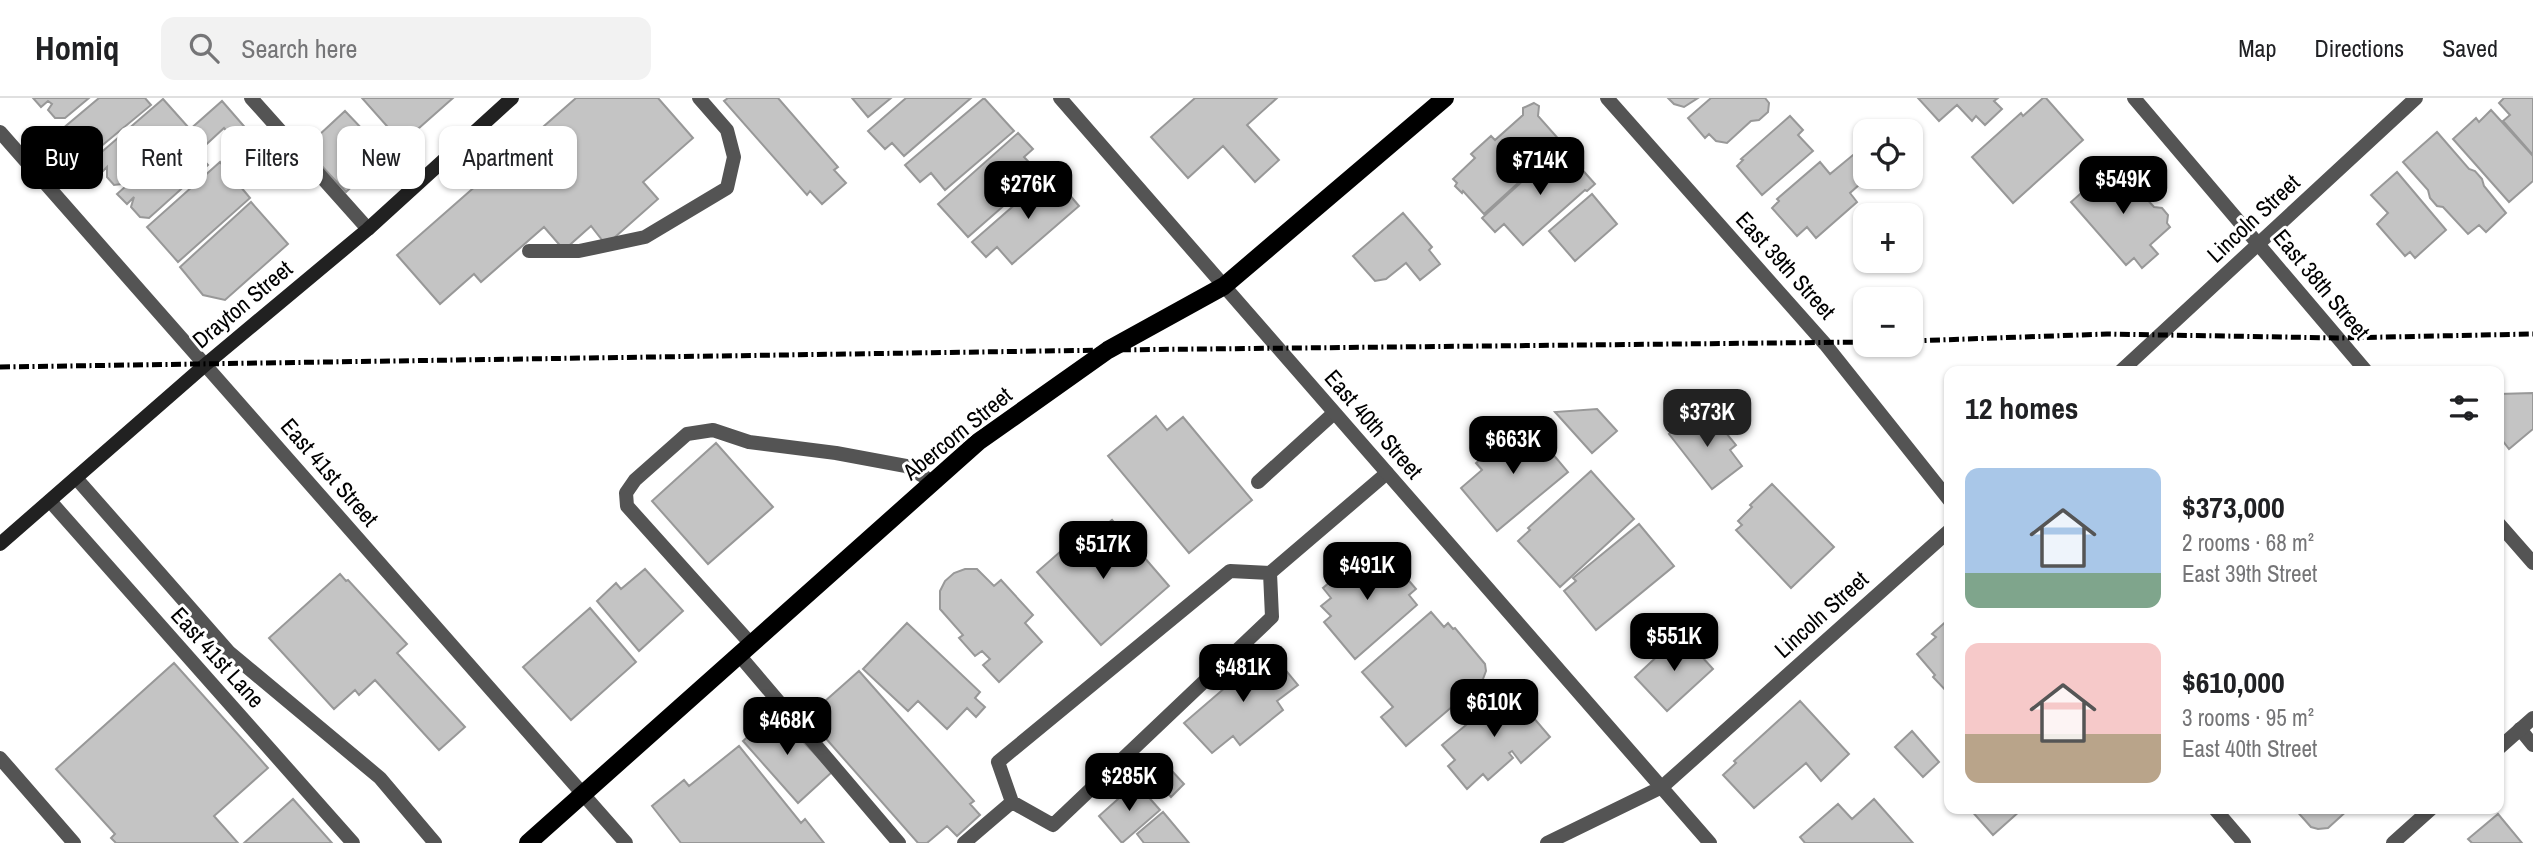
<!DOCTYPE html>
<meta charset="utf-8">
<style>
body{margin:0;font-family:"Archivo Narrow",sans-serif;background:#f2f2f2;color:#202124;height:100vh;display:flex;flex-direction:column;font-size:26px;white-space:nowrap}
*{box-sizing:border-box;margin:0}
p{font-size:23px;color:#757577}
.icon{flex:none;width:38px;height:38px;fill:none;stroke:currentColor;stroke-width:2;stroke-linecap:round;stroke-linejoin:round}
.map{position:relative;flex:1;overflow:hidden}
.details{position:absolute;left:1944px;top:268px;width:560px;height:448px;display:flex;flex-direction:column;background:#fff;border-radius:14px;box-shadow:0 2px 5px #0004}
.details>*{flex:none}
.top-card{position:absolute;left:21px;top:28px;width:665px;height:63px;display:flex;gap:14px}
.controls{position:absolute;left:1853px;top:21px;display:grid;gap:14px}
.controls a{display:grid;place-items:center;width:70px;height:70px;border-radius:14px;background:#fff;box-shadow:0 2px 5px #0004;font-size:35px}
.price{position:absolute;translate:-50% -60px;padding:0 16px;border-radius:14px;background:#000;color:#fff;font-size:23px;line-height:46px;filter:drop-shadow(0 2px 4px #0008)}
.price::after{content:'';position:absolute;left:50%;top:42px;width:21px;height:16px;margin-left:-10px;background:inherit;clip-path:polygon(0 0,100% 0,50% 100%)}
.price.active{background:#222;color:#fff}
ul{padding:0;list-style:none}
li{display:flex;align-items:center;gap:21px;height:175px;padding:0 21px}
li span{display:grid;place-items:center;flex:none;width:196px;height:140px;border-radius:14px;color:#555}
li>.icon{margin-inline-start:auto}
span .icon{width:84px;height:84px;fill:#fffc;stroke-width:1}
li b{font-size:30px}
h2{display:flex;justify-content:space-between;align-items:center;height:84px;padding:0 21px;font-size:30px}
.chip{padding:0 24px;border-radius:14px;background:#fff;box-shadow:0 2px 5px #0004;font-size:24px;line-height:63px}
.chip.active{background:#000;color:#fff}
header{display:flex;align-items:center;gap:42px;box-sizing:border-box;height:98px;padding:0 35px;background:#fff;border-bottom:2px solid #e0e0e0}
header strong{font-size:33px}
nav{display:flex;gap:38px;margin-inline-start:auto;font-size:24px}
.search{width:490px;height:63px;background:#f2f2f2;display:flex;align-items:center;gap:18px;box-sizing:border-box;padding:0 24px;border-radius:14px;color:#757577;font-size:26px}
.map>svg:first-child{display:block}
.building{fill:#c4c4c4;stroke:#989898;stroke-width:2}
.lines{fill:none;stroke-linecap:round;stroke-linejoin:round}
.service{stroke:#545454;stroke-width:14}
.minor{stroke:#545454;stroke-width:14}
.tertiary{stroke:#545454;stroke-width:14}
.secondary{stroke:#212121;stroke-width:14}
.primary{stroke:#000;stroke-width:18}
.rail{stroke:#000;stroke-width:5;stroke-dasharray:10 3.5 2 3.5;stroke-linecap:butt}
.labels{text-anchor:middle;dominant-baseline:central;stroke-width:6;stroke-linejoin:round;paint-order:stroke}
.street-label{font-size:23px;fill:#000;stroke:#fff}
</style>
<header>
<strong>Homiq</strong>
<div class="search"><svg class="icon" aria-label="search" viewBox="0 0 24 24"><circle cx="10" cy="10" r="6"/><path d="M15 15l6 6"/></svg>Search here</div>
<nav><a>Map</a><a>Directions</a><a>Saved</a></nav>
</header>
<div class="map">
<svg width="2533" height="745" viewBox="0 0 2533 745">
<rect width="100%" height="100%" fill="#fff"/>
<path class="building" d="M33,0H89L65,20H55L48,12L52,6L48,3L41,9Z
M99,0H145L151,7L93,55L82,54L75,46L77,40L72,35L67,40L61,32Z
M362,0H453L402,45Z
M576,0H658L693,40L643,84L658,101L606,147L591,128L564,152L544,129L481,184L474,176L440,206L397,157Z
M728,0H778L838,69L834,72L846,85L822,106L810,93L807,97L724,3Z
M852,0H891L868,19Z
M906,0H971L904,58L892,45L885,51L868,33Z
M984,0L1014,33L945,92L931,75L920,84L905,67Z
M1195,0H1277L1247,27L1279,62L1255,84L1223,48L1188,80L1151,39Z
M1668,0H1698L1684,9L1674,6Z
M1711,0H1765L1769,5L1768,14L1759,22L1751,23L1727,45L1716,43L1709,36L1705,40L1688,20Z
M1918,0H1998L1994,3L2002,11L1985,27L1976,18L1972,23L1957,7L1939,23Z
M2043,0H2046L2083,42L2013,105L1972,59L2021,15L2023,18Z
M2504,0H2533V57L2503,23L2510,17L2499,5Z
M163,1L188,29L122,86L114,87L107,79V69L100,76L90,64Z
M222,3L249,34L237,45L224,30L197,55L208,67L149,120L140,119L131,109L134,99L127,106L117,96Z
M1534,5L1539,8L1538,18L1562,45L1484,116L1463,93L1462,95L1455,88L1457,85L1453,81L1475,60L1471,56L1491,38L1495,42L1523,17V10Z
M2491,12L2533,58V83L2509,104L2453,41L2476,20L2479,24Z
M345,13L386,56L346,94L305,50Z
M1790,18L1803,32L1798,37L1813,53L1762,97L1737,68L1743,62L1741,61Z
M2437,34L2469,71L2475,73L2482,81L2484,88L2506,115L2486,134L2479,127L2468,136L2443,109L2437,108L2430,100L2428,92L2403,64Z
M1018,35L1033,51L1024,59L1040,76L968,139L938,106Z
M1561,48L1595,86L1587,93L1585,92L1523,147L1504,126L1495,134L1482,120Z
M1853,57L1866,71V79H1868L1850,95L1857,104L1816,140L1807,129L1797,138L1772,110L1779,103L1777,101L1820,64L1830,76Z
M220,64L250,100L178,164L147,129Z
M2115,65L2121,71L2129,72L2135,78L2134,87L2154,109L2162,110L2168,117L2167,125L2170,129L2150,147L2158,156L2142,170L2134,160L2126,167L2071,104Z
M2397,74L2446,132L2415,160L2410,154L2405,158L2377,126L2388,115L2371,97Z
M1051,75L1079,108L1012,166L997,149L986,159L972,144Z
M1592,96L1617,126L1575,163L1549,133Z
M251,104L288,146L225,202L203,197L180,169Z
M1403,115L1432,149L1429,152L1440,166L1420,182L1406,165L1386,181L1375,183L1353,158Z
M2533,295V331L2509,351L2499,338V296Z
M1597,311L1617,333L1592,355L1555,314Z
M1698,312L1712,329L1718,325L1736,347L1730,352L1742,368L1712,391L1669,336Z
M1156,318L1167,332L1183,319L1252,402L1189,455L1108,358Z
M1525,323L1568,374L1497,433L1461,390L1482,372L1476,365Z
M716,345L773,409L708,466L652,403Z
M1591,373L1634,421L1560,489L1518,443L1530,432L1528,430Z
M1772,386L1834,449L1791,490L1736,432L1742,427L1738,423L1752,409L1750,407Z
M1112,422L1169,488L1101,547L1037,474L1084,433L1090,440Z
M1639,426L1674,468L1596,532L1564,493L1576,483L1573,480Z
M1367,452L1377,462L1386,456L1416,491L1409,497L1417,507L1355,561L1324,524L1331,518L1321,508L1331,500L1323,490Z
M645,471L683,513L639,553L597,503L616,485L621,491Z
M965,471H977L994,488L1001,482L1033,517L1025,525L1042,544L999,584L983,567L990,561L982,553L975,558L959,540L963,537L940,511V493L945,483L954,475Z
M340,476L346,483L348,482L407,546L397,555L465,629L439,652L375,582L359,597L355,592L334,611L269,540Z
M590,510L636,564L571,622L523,569Z
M1431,514L1444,529L1448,525L1453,531L1455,530L1485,566L1486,573L1483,581L1465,597L1457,588L1452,593L1460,602L1406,648L1381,619L1393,609L1362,574Z
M1950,520V597L1933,579L1935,577L1917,556L1936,539L1932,536Z
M907,525L980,594L975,600L985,609L976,619L967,610L947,631L918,603L908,613L863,571Z
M1681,536L1713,571L1667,613L1635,579Z
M1269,552L1298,587L1277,603L1283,612L1240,647L1233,638L1212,655L1184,625Z
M174,565L268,670L214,718L238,745H116L111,740L115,736L56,671Z
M859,573L974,703L970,706L980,717L957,738L947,728L927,745H918L807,619Z
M1510,592L1550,639L1521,665L1512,653L1509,655L1513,660L1488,682L1483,676L1467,691L1448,668L1455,662L1442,647L1478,617L1474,613L1495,596L1499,601Z
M1800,603L1849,656L1821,683L1806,665L1754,710L1723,677L1736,665L1734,663Z
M775,614L832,674L798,705L743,643Z
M1912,633L1939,664L1923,679L1895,649Z
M739,648L801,725L805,721L824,745H681L652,708L684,682L689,688Z
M1160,660L1184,686L1171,699L1147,673Z
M1136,685L1160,712L1122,745L1099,718Z
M293,701L332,745H244Z
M1874,701L1913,745H1805L1800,739L1838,706L1852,721Z
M1969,710H2020L2021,712L1993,737Z
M2294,710H2350L2328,730L2318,731L2311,729Z
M1163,714L1189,745H1144L1137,736Z
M2498,716L2522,745H2472L2468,741Z"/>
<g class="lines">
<path class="service" d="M251,0L368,131
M529,153H579L645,139L727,90L734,59L727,32L699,0
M76,380L229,554L380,680L435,745
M1258,384L1334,315
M50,403L353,745
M751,546L627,408L626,395L635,382L687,336L713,332L749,344L836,355L906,368L933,384
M739,557L899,745
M2520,631L2533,647
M1012,704L1053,727L1272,519L1270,475
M964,745L1012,704L998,664L1230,473L1270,475L1387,375"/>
<path class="minor" d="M1060,0L1710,745
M1607,0L1825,246L1950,403
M2134,0L2366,273
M0,34L626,745
M2121,273L2416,0
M2499,426L2533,465
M0,660L74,745
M2214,710L2244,745
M1547,745L1662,689L1950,432"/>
<path class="tertiary" d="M2499,650L2533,620
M2393,745L2432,710"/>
<path class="secondary" d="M0,446L205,267L368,131L512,0"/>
<path class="primary" d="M528,745L978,344L1108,252L1224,188L1445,0"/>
<path class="rail" d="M1911,243L2107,236L2338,240L2533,236
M0,269L1108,252L1866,244"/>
</g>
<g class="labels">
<g class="street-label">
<text transform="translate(2253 120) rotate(-43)">Lincoln Street</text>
<text transform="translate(1786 167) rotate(48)">East 39th Street</text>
<text transform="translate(2322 186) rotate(50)">East 38th Street</text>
<text transform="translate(242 206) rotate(-40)">Drayton Street</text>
<text transform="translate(1374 326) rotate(49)">East 40th Street</text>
<text transform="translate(957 335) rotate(-39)">Abercorn Street</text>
<text transform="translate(330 374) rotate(49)">East 41st Street</text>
<text transform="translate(1821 516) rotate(-42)">Lincoln Street</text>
<text transform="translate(218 559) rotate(48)">East 41st Lane</text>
</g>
</g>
</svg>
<div class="controls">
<a><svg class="icon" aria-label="locate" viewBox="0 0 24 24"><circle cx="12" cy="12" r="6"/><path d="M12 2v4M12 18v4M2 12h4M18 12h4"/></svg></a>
<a>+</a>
<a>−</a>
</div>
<b class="price" style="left:1540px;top:99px">$714K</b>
<b class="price" style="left:2123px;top:118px">$549K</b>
<b class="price" style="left:1028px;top:123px">$276K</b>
<b class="price active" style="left:1707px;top:351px">$373K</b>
<b class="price" style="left:1513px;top:378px">$663K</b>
<b class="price" style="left:1103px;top:483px">$517K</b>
<b class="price" style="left:1367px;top:504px">$491K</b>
<b class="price" style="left:1674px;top:575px">$551K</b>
<b class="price" style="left:1243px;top:606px">$481K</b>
<b class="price" style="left:1494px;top:641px">$610K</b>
<b class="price" style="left:787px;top:659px">$468K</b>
<b class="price" style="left:1129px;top:715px">$285K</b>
<div class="top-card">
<a class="chip active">Buy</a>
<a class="chip">Rent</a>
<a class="chip">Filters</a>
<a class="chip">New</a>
<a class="chip">Apartment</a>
</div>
<section class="details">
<h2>12 homes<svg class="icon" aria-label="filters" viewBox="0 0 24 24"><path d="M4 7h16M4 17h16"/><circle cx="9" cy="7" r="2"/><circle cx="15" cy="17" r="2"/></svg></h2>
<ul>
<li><span style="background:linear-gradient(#a9c7e8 75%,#7fa58c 0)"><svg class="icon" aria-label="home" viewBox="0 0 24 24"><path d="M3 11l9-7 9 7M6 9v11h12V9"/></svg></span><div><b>$373,000</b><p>2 rooms · 68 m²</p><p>East 39th Street</p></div></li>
<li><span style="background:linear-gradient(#f6c9c9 65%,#b9a48a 0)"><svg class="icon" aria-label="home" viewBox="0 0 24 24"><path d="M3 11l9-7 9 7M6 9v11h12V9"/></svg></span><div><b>$610,000</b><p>3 rooms · 95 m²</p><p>East 40th Street</p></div></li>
</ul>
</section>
</div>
